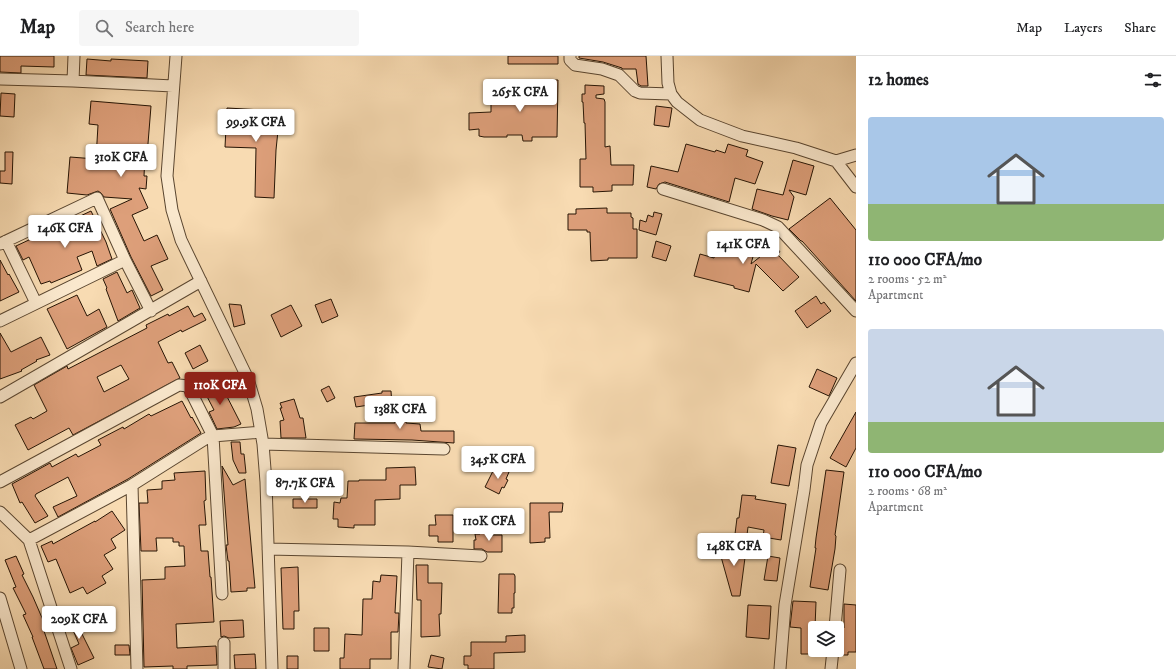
<!DOCTYPE html>
<meta charset="utf-8">
<style>
body{margin:0;font-family:"IM FELL DW Pica",serif;background:#f6f6f6;color:#202124;height:100vh;display:flex;flex-direction:column;font-size:15px;white-space:nowrap}
*{box-sizing:border-box;margin:0}
p{font-size:13px;color:#757577}
.icon{flex:none;width:22px;height:22px;fill:none;stroke:currentColor;stroke-width:2;stroke-linecap:round;stroke-linejoin:round}
.map{position:relative;flex:1;overflow:hidden}
.sheet{display:flex;flex-direction:column;background:#fff;width:320px}
.sheet>*{flex:none}
.controls{position:absolute;left:808px;top:565px;display:grid;gap:8px}
.controls a{display:grid;place-items:center;width:36px;height:36px;border-radius:4px;background:#fff;box-shadow:0 2px 6px #0003;font-size:20px}
.price{position:absolute;translate:-50% -34px;padding:0 9px;border-radius:4px;background:#fff;color:#222;font-size:13px;line-height:26px;filter:drop-shadow(0 1px 2px #0008)}
.price::after{content:'';position:absolute;left:50%;top:24px;width:12px;height:9px;margin-left:-6px;background:inherit;clip-path:polygon(0 0,100% 0,50% 100%)}
.price.on{background:#8f2418;color:#fff}
ul{padding:0;list-style:none}
li{display:grid;align-content:center;gap:8px;height:212px;padding:0 12px}
li span{display:grid;place-items:center;height:124px;border-radius:4px;color:#555}
li>.icon{margin-inline-start:auto}
span .icon{width:72px;height:72px;fill:#fffc;stroke-width:1}
li b{font-size:17px}
h2{display:flex;justify-content:space-between;align-items:center;height:48px;padding:0 12px;font-size:17px}
header{display:flex;align-items:center;gap:24px;box-sizing:border-box;height:56px;padding:0 20px;background:#fff;border-bottom:1px solid #e0e0e0}
header strong{font-size:19px}
nav{display:flex;gap:22px;margin-inline-start:auto;font-size:14px}
.search{width:280px;height:36px;background:#f6f6f6;display:flex;align-items:center;gap:10px;box-sizing:border-box;padding:0 14px;border-radius:4px;color:#757577;font-size:15px}
main{display:flex;flex:1;min-height:0}
.map>svg:first-child{display:block}
.building{fill:#dd9f7a;stroke:#261404;fill-rule:evenodd}
.lines{fill:none;stroke-linecap:round;stroke-linejoin:round}
.minor-casing{stroke:#5a4630;stroke-width:13}
.minor{stroke:#fae8cd;stroke-width:11}
</style>
<header>
<strong>Map</strong>
<div class="search"><svg class="icon" aria-label="search" viewBox="0 0 24 24"><circle cx="10" cy="10" r="6"/><path d="M15 15l6 6"/></svg>Search here</div>
<nav><a>Map</a><a>Layers</a><a>Share</a></nav>
</header>
<main>
<div class="map">
<svg width="856" height="613" viewBox="0 0 856 613">
<rect width="100%" height="100%" fill="#f8dbb2"/>
<filter id="stains"><feTurbulence type="fractalNoise" baseFrequency=".005" numOctaves="4"/><feColorMatrix values="0 0 0 0 .2 0 0 0 0 .09 0 0 0 0 .02 0 0 0 .5 -.17"/></filter>
<radialGradient id="worn" r=".72"><stop offset=".6" stop-color="#630" stop-opacity="0"/><stop offset="1" stop-color="#630" stop-opacity=".3"/></radialGradient>
<path class="building" d="M0,0H54V11L21,10V17L0,16Z
M508,0H558V8H508Z
M579,0H646L648,30H641L638,28L636,13H622V12L603,6L579,2Z
M87,3L111,5V3L148,5L147,22L86,19Z
M545,24H558L557,81H532V85H523L522,79H507V81H484L479,80V73L469,74V57L491,56V39H500V29H511V31H537V29H545Z
M585,29L604,30V38L596,39V42L604,43L605,46V91L610,90L611,109H634L633,129H612V135L593,136V131H580V103H586L585,67H584L583,46H582V38H585Z
M1,37L15,38L14,61L0,60Z
M91,45L151,50L147,100H145L144,120H147L146,133L139,132L148,152L132,159L144,185L157,179L168,203L151,210L163,234L151,240L131,201L110,153L132,143L104,141L101,137L98,135L87,139L67,137L70,101L96,103L98,69L89,68Z
M656,50L672,52L669,71L654,69Z
M227,52L280,55L276,94L274,142L255,141L256,92L225,91Z
M686,88L715,96L716,94L725,97L728,88L748,94L746,100L763,106L755,128L735,122L729,146L665,126L659,128L656,133L647,131L651,110L678,116Z
M5,96H13L12,128L0,127V115H5Z
M793,104L814,110L806,139L789,134L794,141L788,164L772,160L752,153L757,133L783,139Z
M830,142L856,174V245L802,185H801L789,173Z
M607,152V157H631V161L633,162V173H637V202H608V204L591,205L590,176H587V174H568V158H576V153Z
M91,155L106,186L112,203L97,210L92,195L77,201L82,214L51,227L50,225L41,228L29,201L23,204L16,190Z
M654,156L662,158L656,179L639,174L640,164L646,166L648,159L653,161Z
M720,178L730,181V178L757,186L751,208L775,189L780,196L777,198L799,221L783,235L756,208L749,236L734,232V230L694,220L700,198L714,202Z
M656,185L671,190L666,205L652,201Z
M0,204L8,219L9,218L19,236L0,245Z
M117,216L127,237L132,234L140,252L118,265L106,233L107,232L103,223Z
M77,239L87,260L99,253L107,271L67,293L47,253Z
M816,240L821,248L824,246L831,255L807,272L795,255Z
M331,243L338,260L322,267L315,249Z
M229,248L241,249L245,268L234,271Z
M291,249L302,270L281,281L271,259Z
M188,250L194,261L202,257L206,264L182,276L181,274L158,286L168,307L172,306L180,322L73,379L69,372L28,394L15,369L31,361L33,363L47,355L34,329L67,310L68,313L147,272L146,269L168,258L169,260ZM121,309L129,323L104,336L97,321Z
M0,277L11,296L41,281L50,299L36,304L37,305L21,314L22,315L0,323Z
M200,289L208,305L193,313L185,297Z
M817,313L837,322L829,340L809,331Z
M214,323L215,325L218,323L241,368L234,371L217,373L209,356L214,354L201,329Z
M329,330L335,342L327,346L321,334Z
M382,335H391L392,350H382V347L356,351L354,341L382,337Z
M294,343L300,362H303L306,382H281L280,365L284,364L280,352H282L280,347Z
M182,345L191,362L192,361L201,377L128,423L58,461L53,451L77,440L68,421L36,438L35,440L48,460L35,467L22,446L20,447L12,428L50,407L52,411L76,398L78,401L101,389L98,384L123,371L124,373L149,358L151,360Z
M395,349L407,350L406,367L420,368L421,375H454V387L412,384L354,383L355,367H395Z
M856,356V392L846,411L830,402Z
M231,386H240L241,398H244L246,417H239L233,404Z
M778,389L796,392L789,430L771,427Z
M496,409L509,416L506,423L508,424L504,432L502,431L499,438L485,431Z
M222,410L233,429L245,423L255,532H247V535L231,536L229,505H228L226,489H228Z
M415,411L416,429H400V443L375,444V469H354V472L338,471V463H333L334,446L340,447L341,442H347L348,425H359V424H386V412Z
M826,414L844,416L835,479L836,480L835,493L828,534L810,531L816,492H815L816,482Z
M205,415L206,444L204,445L206,469H199L201,495H208L210,521H211L214,566L176,568L177,592L216,590L217,609L187,610V613H173V610L144,611L142,524L165,523V511L185,510L184,490H179V486H173V482H156L157,495H141L139,447H148L147,434L162,433V425L175,424L174,417Z
M316,415L326,416V427L316,426Z
M742,439L756,440L755,443L786,448L781,484L763,481L764,474L748,471L747,479L735,478L737,462H739Z
M293,443H317V452H293Z
M530,447H563L562,456H549L550,482H545V486L530,487Z
M112,455L125,474L111,483L116,492L104,499L113,513L102,520L106,527L87,538L83,531L70,537L56,503L48,506L41,490L52,485L53,488L95,465V466Z
M435,459H453V486H438V480H429V469H436Z
M480,476H491V479H502V496H487L482,493H474V484H476L475,478H480Z
M721,489L733,490V493L746,494L740,540H732L720,497Z
M16,500L24,518L22,519L33,541L46,571L43,572L57,613H44L32,581H33L23,559L26,558L13,532L16,531L5,504Z
M768,500L780,502L777,525L764,524Z
M416,509H428V527H442L441,558H439L440,580L421,581V544H417Z
M298,511L299,555H294V573H283L281,512Z
M499,518H514L515,520V537H514V552H512V557H498Z
M381,519L397,520L395,557H399L398,576H391V603H370V613H340V602H344L345,578L362,579L363,543H372L373,525L380,526Z
M793,545L816,546L814,598H801V572L790,571Z
M844,548L856,549V596H848V599H840V592L837,588V579L840,576L842,572H844Z
M748,549L771,550L769,583L746,581Z
M76,554L84,572L80,574L94,602L78,609L71,592L79,588L66,558Z
M243,564L244,581L229,582L224,580L221,581L220,565Z
M314,572H329V595H314Z
M525,579V596L494,597V613H468V609H464V600H471V586H506V580Z
M115,589H129L130,599H115Z
M255,598L256,613H235L234,599Z
M431,599L444,602L442,613L428,611Z
M287,600H298V613H287Z"/>
<g class="lines">
<g class="minor-casing">
<path id="minor" d="M176,0L167,120L172,154L181,184L248,323L257,353L263,388L266,426L272,613
M570,0V4L575,9L602,13L619,19L635,35L640,37L671,38
M667,0L668,27L671,38L677,46L700,64L742,80L796,92L836,105L856,99
M0,23L73,25L173,30
M73,25L74,0
M836,105L856,131
M663,133L763,164L778,171L856,255
M6,185L36,247
M0,188L97,142L125,204L151,255
M0,265L125,204
M0,341L201,225
M263,388L444,393
M0,426L179,329L188,330L213,380L222,538
M132,429L137,613
M0,456L29,484
M268,493L408,496L481,500
M0,542L21,613
M835,572L840,514
M224,587V613
M71,613L29,484L132,429L205,383L213,380L261,376
M404,613L408,496
M780,613L785,549L804,434L807,409L821,367L856,307
M831,613L833,594"/>
</g>
<use href="#minor" class="minor"/>
</g>
<rect width="100%" height="100%" filter="url(#stains)"/>
<rect width="100%" height="100%" fill="url(#worn)"/>
</svg>
<div class="controls">
<a><svg class="icon" aria-label="layers" viewBox="0 0 24 24"><path d="M12 4l9 5-9 5-9-5zM3 14l9 5 9-5"/></svg></a>
</div>
<b class="price" style="left:520px;top:57px">265K CFA</b>
<b class="price" style="left:256px;top:87px">99.9K CFA</b>
<b class="price" style="left:121px;top:122px">310K CFA</b>
<b class="price" style="left:65px;top:193px">146K CFA</b>
<b class="price" style="left:743px;top:209px">141K CFA</b>
<b class="price on" style="left:220px;top:350px">110K CFA</b>
<b class="price" style="left:400px;top:374px">138K CFA</b>
<b class="price" style="left:498px;top:424px">345K CFA</b>
<b class="price" style="left:305px;top:448px">87.7K CFA</b>
<b class="price" style="left:489px;top:486px">110K CFA</b>
<b class="price" style="left:734px;top:511px">148K CFA</b>
<b class="price" style="left:79px;top:584px">209K CFA</b>
</div>
<section class="sheet">
<h2>12 homes<svg class="icon" aria-label="filters" viewBox="0 0 24 24"><path d="M4 7h16M4 17h16"/><circle cx="9" cy="7" r="2"/><circle cx="15" cy="17" r="2"/></svg></h2>
<ul>
<li><span style="background:linear-gradient(#a9c7e8 70%,#8fb573 0)"><svg class="icon" aria-label="home" viewBox="0 0 24 24"><path d="M3 11l9-7 9 7M6 9v11h12V9"/></svg></span><div><b>110 000 CFA/mo</b><p>2 rooms · 52 m²</p><p>Apartment</p></div></li>
<li><span style="background:linear-gradient(#c9d6e8 75%,#8fb573 0)"><svg class="icon" aria-label="home" viewBox="0 0 24 24"><path d="M3 11l9-7 9 7M6 9v11h12V9"/></svg></span><div><b>110 000 CFA/mo</b><p>2 rooms · 68 m²</p><p>Apartment</p></div></li>
</ul>
</section>
</main>
